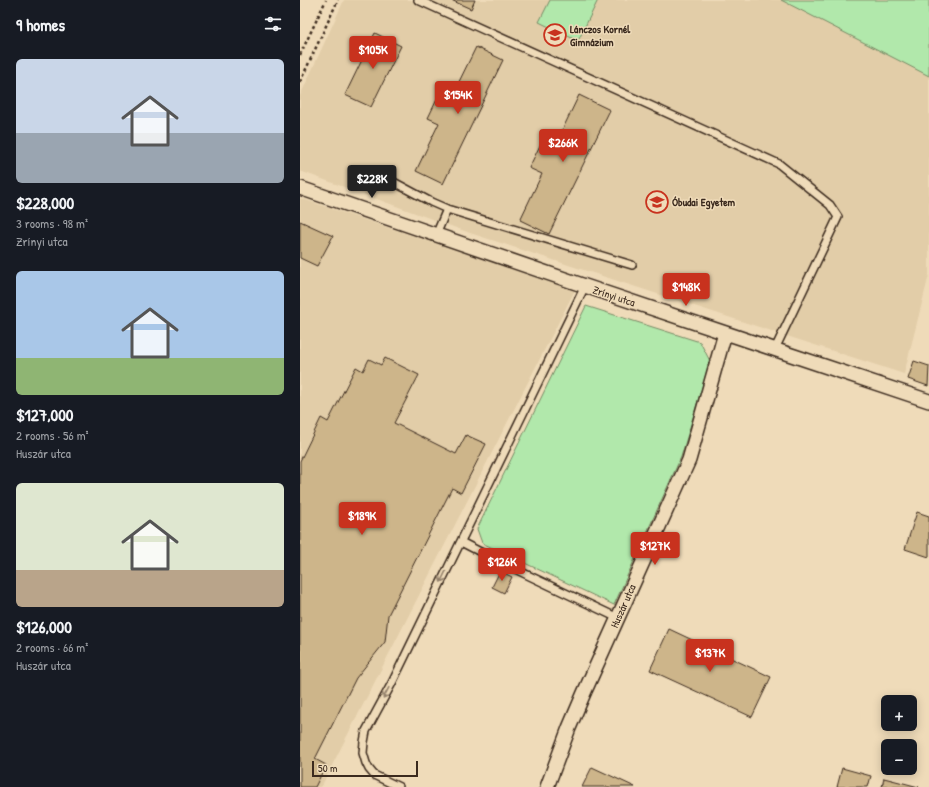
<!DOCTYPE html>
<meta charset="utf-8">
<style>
body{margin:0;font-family:"Patrick Hand",sans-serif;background:#242831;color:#f1f3f6;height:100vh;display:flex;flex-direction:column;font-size:15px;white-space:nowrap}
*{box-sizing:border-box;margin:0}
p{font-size:13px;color:#9ea1a6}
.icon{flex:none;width:22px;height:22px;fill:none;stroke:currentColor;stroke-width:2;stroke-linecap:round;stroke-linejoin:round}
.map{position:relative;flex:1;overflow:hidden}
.details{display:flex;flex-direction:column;background:#171b24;width:300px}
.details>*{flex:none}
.tools{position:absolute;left:581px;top:695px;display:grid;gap:8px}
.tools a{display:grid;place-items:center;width:36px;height:36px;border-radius:6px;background:#171b24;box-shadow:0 2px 10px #0003;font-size:20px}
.scale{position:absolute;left:12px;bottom:10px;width:106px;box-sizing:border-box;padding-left:4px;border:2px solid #3b2a1e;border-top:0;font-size:11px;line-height:14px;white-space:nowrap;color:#3b2a1e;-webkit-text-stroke:3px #efdbb9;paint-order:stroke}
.price{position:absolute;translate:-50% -34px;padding:0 9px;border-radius:4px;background:#c8321e;color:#fff;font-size:13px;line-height:26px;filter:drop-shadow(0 1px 2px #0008)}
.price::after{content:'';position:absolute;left:50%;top:24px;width:12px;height:9px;margin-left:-6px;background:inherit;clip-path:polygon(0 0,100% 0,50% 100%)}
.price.selected{background:#222;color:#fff}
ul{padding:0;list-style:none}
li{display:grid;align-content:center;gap:8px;height:212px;padding:0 16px}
li span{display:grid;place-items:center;height:124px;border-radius:6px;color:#555}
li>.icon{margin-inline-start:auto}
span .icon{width:72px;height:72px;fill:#fffc;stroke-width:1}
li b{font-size:17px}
h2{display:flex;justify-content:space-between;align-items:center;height:48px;padding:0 16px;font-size:17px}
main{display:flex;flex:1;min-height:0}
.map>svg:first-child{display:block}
.built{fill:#e2cda8}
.green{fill:#b1e8ab;stroke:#768964}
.building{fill:#cdb58a;stroke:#3b2a1e}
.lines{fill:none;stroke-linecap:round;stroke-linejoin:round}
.lane-casing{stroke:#3b2a1e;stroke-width:10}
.street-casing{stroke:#3b2a1e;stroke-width:16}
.path{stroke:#3b2a1e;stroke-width:2.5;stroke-dasharray:3 3;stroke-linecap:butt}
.lane{stroke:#efdbb9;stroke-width:7}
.street{stroke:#efdbb9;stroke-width:13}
.oneway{stroke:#95826c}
.labels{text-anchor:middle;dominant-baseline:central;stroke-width:3;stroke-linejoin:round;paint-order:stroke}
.poi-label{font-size:11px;font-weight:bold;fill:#3b2a1e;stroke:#efdbb9;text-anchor:start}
.street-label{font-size:11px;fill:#3b2a1e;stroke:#efdbb9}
</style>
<main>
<section class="details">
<h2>9 homes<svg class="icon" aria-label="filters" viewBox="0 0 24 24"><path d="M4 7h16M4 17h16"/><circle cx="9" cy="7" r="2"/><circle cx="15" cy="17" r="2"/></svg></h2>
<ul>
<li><span style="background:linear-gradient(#c9d6e8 60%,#9aa5b1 0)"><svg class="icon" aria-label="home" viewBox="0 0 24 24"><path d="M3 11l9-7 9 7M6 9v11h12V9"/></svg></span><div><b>$228,000</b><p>3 rooms · 98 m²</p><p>Zrínyi utca</p></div></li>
<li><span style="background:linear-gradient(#a9c7e8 70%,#8fb573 0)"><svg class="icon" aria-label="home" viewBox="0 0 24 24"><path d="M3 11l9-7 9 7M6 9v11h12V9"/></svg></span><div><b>$127,000</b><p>2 rooms · 56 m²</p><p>Huszár utca</p></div></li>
<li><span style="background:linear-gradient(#dfe7d0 70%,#b9a48a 0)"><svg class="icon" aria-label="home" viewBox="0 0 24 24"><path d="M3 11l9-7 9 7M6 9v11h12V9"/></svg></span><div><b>$126,000</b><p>2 rooms · 66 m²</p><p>Huszár utca</p></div></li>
</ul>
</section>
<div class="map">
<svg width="629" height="787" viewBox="0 0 629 787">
<rect width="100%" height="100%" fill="#efdbb9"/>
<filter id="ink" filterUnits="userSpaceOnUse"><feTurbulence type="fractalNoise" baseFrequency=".025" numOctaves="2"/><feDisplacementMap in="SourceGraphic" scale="8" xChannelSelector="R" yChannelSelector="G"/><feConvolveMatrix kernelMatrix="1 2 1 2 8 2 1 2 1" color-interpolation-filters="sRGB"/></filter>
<g filter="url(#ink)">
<path class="built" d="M44,0H629V275L604,374L170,233L0,171V96Z
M0,198L275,290L21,787H0Z"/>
<path class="green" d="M250,0H298L278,41L239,22Z
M481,0H629V76Z
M286,306L400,342L410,361L381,457L314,605L182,543L177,529Z"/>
<path class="building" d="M151,0H175L171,9Z
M75,33L101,46L71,107L45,95Z
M176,47L203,60L143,184L116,171L139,123L128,118L142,89L153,94Z
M279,95L310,110L249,234L220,220L242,174L229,168L244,137L256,143Z
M0,221L33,236L17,266L0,258Z
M85,358L119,375L94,423L156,454L166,435L186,444L161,493L152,488L88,615L85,642L56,678L15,759L26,765L15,787H0V461L21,418L28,422L56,367L63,371L69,359L81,365Z
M614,361L629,366L628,386L608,379Z
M617,512L629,516V557L605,549Z
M200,571L212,577L204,593L192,587Z
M369,629L471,677L452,717L350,670Z
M292,767L335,787H282Z
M542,768L571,776L568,787H537Z
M584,778L619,787H582Z"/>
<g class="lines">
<g class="lane-casing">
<path id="lane" d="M118,0L479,164L530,205L538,217L475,349
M75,172L131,202L147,209L332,265
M136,235L147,209
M161,542L196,560L318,618
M99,787L74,775L69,769L66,763L63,753L64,742L66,731L92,683L285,286"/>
</g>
<g class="street-casing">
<path id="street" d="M0,188L285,286L629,401
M247,787L269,728L284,693L389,460L425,333"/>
</g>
<path class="path" d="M0,55L26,0
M0,82L38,0"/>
<use href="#lane" class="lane"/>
<use href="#street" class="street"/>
</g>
<defs><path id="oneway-shaft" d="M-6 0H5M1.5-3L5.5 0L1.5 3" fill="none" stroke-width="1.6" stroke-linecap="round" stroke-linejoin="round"/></defs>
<g class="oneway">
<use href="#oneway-shaft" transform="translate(143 577) rotate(116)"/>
<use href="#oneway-shaft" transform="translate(86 693) rotate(118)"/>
</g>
</g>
<defs>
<g id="school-ring" transform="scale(1.15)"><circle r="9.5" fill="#efdbb9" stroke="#c8321e" stroke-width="1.5"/><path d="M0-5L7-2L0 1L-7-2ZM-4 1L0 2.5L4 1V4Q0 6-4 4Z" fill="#c8321e"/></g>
<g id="university-ring" transform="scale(1.15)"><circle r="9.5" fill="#efdbb9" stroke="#c8321e" stroke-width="1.5"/><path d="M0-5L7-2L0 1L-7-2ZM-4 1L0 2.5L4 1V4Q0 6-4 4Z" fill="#c8321e"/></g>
</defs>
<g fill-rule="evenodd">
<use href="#school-ring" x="255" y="35"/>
<use href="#university-ring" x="357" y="202"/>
</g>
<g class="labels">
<g class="poi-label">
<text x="270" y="29">Lánczos Kornél<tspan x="270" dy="13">Gimnázium</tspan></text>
<text x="372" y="202">Óbudai Egyetem</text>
</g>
<g class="street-label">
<text transform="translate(314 296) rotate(18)">Zrínyi utca</text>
<text transform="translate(323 606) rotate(-66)">Huszár utca</text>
</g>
</g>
</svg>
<div class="tools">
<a>+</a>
<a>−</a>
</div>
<div class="scale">50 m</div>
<b class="price" style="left:73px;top:70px">$105K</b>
<b class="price" style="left:158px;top:115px">$154K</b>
<b class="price" style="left:263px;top:163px">$266K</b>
<b class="price selected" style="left:72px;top:199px">$228K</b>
<b class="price" style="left:386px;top:307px">$148K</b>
<b class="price" style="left:62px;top:536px">$189K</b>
<b class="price" style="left:355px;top:566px">$127K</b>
<b class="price" style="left:202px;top:582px">$126K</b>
<b class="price" style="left:410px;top:673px">$137K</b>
</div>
</main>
